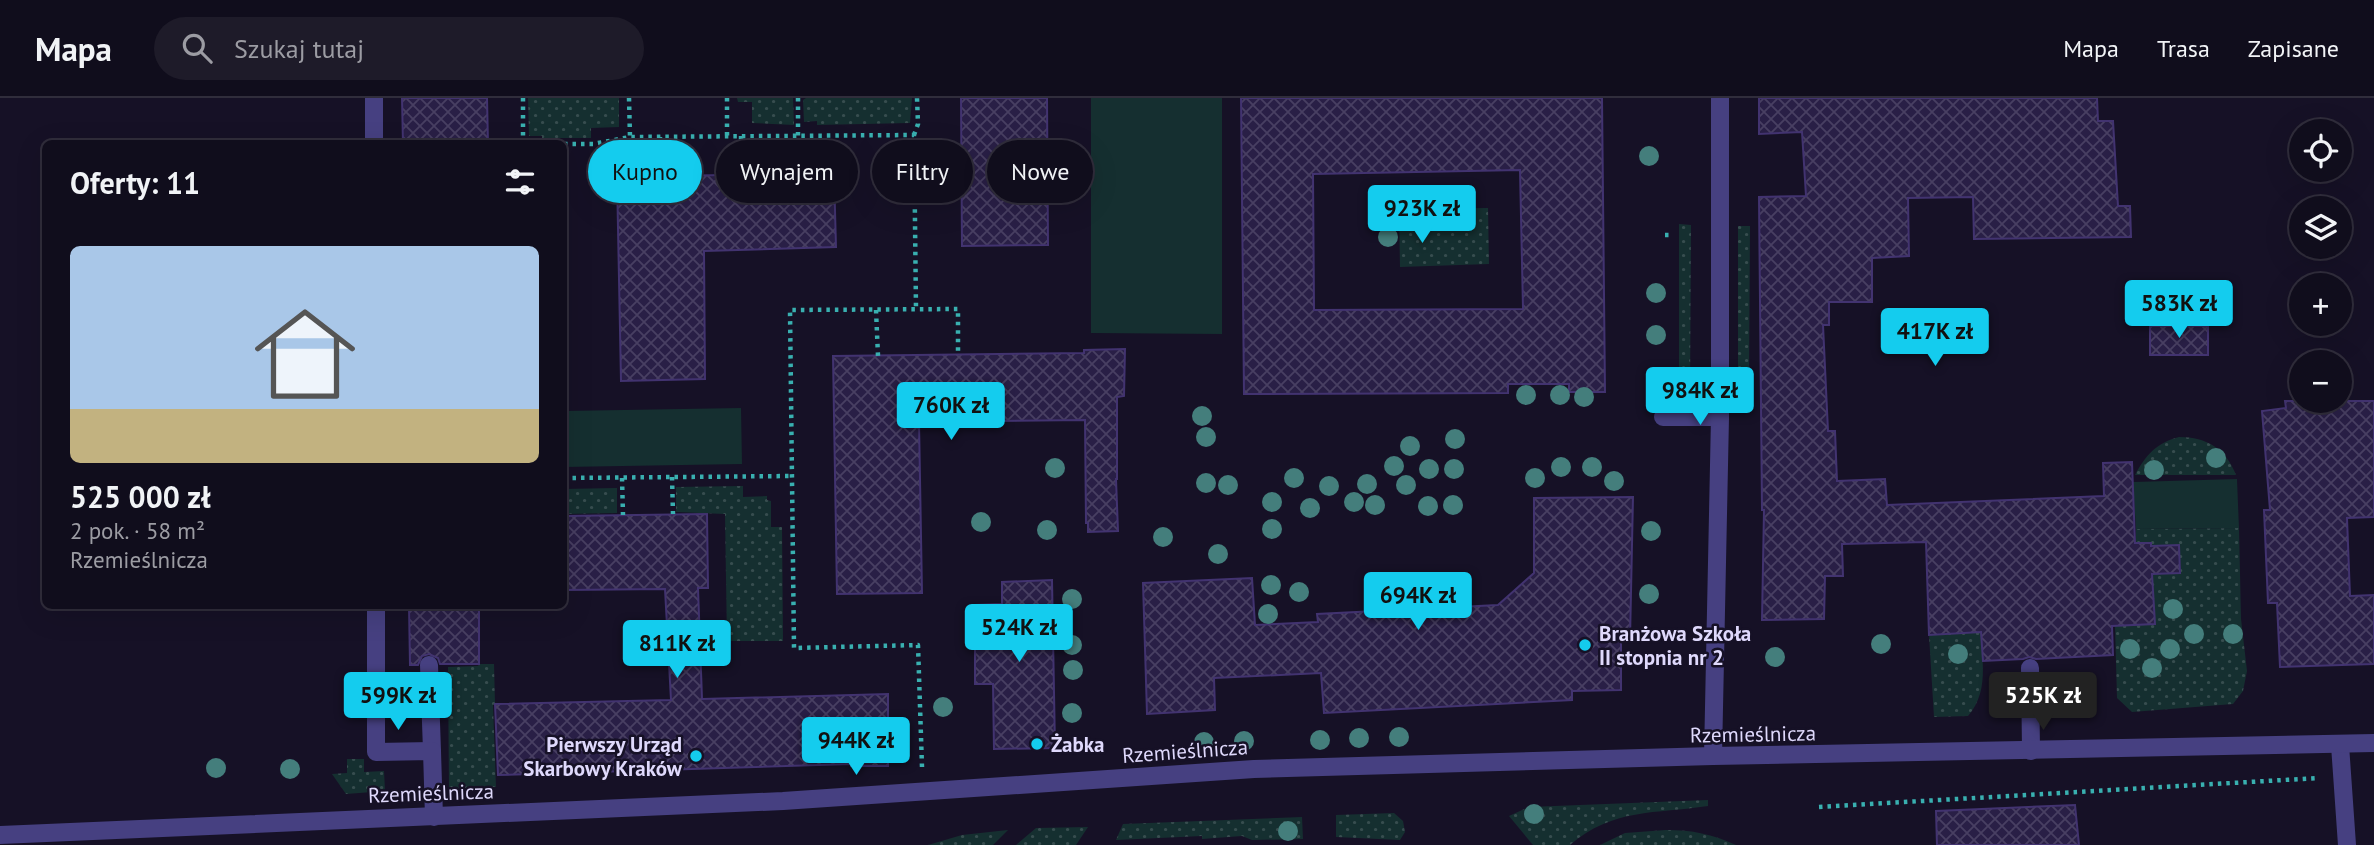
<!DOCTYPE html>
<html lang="pl">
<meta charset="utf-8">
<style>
body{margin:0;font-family:"PT Sans",sans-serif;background:#1e1b29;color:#f1f3f6;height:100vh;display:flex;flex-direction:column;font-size:26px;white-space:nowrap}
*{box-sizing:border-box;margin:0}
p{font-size:23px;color:#9c9ca3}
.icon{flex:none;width:38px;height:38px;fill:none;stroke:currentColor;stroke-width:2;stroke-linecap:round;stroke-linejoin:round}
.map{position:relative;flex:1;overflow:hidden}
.panel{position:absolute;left:42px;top:42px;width:525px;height:469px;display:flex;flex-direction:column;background:#100d1c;border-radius:10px;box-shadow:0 7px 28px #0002,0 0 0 2px #302d3b}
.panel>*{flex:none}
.guide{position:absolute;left:588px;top:42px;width:665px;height:63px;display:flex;gap:14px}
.fabs{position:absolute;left:2289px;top:21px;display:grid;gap:14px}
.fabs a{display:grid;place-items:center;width:63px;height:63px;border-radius:50%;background:#100d1c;box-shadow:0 7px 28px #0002,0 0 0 2px #302d3b;font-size:35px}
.price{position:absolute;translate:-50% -60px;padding:0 16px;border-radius:7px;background:#14ccee;color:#111;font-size:23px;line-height:46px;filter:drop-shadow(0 2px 4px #0008)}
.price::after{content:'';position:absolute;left:50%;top:42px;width:21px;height:16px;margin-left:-10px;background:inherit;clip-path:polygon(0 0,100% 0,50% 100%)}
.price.selected{background:#222;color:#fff}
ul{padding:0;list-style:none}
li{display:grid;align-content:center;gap:14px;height:371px;padding:0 28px}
li span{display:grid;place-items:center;height:217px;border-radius:10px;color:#555}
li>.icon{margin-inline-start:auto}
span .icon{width:126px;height:126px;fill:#fffc;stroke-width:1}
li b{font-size:30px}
h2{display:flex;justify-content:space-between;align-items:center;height:84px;padding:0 28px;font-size:30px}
.chip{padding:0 24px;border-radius:32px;background:#100d1c;box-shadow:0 7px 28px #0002,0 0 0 2px #302d3b;font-size:24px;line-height:63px}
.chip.selected{background:#14ccee;color:#111}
header{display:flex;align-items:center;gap:42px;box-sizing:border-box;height:98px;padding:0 35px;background:#100d1c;border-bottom:2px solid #302d3b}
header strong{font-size:33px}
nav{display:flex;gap:38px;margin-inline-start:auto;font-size:24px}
.search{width:490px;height:63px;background:#1e1b29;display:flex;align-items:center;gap:18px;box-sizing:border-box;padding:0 24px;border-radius:38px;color:#9c9ca3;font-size:26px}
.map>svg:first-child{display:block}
.grass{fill:url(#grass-dots)}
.pitch{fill:#152f30}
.building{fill:url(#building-cross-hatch);stroke:#423370;stroke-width:2;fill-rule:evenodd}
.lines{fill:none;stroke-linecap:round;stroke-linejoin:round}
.path{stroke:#39b0b0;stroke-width:4.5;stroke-dasharray:3.5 5;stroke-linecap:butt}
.service{stroke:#464081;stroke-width:18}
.minor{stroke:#464081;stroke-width:18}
.tree{fill:#447e7c}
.poi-dot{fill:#14ccee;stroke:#161126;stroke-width:2.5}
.labels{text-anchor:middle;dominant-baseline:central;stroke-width:5;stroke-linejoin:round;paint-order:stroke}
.poi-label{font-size:21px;font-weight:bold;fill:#dfd9fc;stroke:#161126;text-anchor:start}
.street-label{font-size:21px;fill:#dfd9fc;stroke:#161126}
</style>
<header>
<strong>Mapa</strong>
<div class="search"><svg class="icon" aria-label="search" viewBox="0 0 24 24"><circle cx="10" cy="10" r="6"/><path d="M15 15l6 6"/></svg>Szukaj tutaj</div>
<nav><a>Mapa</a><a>Trasa</a><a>Zapisane</a></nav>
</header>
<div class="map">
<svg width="2374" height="747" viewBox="0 0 2374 747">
<defs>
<pattern id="grass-dots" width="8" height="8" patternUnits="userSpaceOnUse" patternTransform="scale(1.75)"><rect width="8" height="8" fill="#152f30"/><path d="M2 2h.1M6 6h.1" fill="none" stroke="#374d4f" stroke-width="1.8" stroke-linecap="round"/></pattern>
<pattern id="building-cross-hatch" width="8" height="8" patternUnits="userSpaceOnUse" patternTransform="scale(1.75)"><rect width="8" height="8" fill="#291f46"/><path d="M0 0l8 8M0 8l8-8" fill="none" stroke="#483f62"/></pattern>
</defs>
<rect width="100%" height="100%" fill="#161126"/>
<path class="grass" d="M528,0H619V29L591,30V40H542V38H529Z
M737,0H793L794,27L752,25V4H738Z
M806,0H912L910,25L817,27V23L804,24L803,2Z
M1488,110L1489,166L1400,169L1399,111Z
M1679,126L1691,127L1690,297L1679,302Z
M1738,128H1750L1749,282L1738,283Z
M2179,339C2207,339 2226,351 2236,377H2135C2146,357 2156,345 2179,339Z
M743,388V399L767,398V402L771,403V429H782L783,543H727L725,416L676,414V389Z
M617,390V415L564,416V391Z
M2239,430L2241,521L2247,573L2243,593L2233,606L2132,614L2117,600L2115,528L2154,526L2152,476L2181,475L2179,447L2151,448L2150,444L2136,445V431Z
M1981,534C1982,564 1989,594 1968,618L1934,619L1929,537Z
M479,566H494L495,606L493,607L496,689L449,691L448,569L478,568Z
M347,661H364V674L384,673L385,693L346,696L332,676L347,675Z
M1708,702V708C1655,716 1613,710 1570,747H1533L1509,718L1529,709Z
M1394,715L1403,723L1405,734L1400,742L1336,739V717Z
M1302,719L1303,741L1252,742L1242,738L1202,741V738L1116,742L1123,726Z
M1088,729L1076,747H1016L1036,730Z
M1008,732L993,747H928L962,737Z
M1666,732C1692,732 1712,736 1736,747H1600L1625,735Z"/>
<path class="pitch" d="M1091,0H1222V236L1091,235Z
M741,310L742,366L564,369V313Z
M2237,381L2239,430L2136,431L2133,384Z"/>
<path class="building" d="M402,0H487L488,46H403Z
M961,0H1047L1048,147L962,148Z
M1241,0H1602L1605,294H1569V286H1508V295L1244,296ZM1520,72L1523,211L1314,212L1313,76Z
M1759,0H2097L2098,23H2113L2118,108H2130L2131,139L1974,141L1973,99L1908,100L1909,158L1872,160V204H1829V227H1823L1828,333H1835L1837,383L1885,381L1887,407L2104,398L2103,365L2132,364L2135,445H2151V448L2179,447L2180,475L2152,476L2155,526L2112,528L2113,557L2036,561L2029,559L2023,561L1983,563L1981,534L1929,537L1926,444L1842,446L1843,478H1825L1824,521L1762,522L1764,412H1762L1759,99L1806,98L1802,34L1759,36Z
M834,75L836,149L704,153L705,281L621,283L617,79Z
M2150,228H2208V257H2150Z
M1125,251L1124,298L1117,299V381H1116L1118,433L1088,434V425H1086L1085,322L919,324L922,495L837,496L833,258L1084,255V252Z
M2285,303H2374V419L2347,420L2350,498L2374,497V566L2280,569L2277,505H2268L2264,412H2270L2262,313L2286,310Z
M1633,399L1630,542L1621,543V592L1572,593V602L1324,615L1321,575L1214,580L1215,612L1147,616L1143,485L1252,480L1255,527L1318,524L1317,516L1498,507L1534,475V400Z
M707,416L708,490H698L702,601L888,596V668H851V666L498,677L495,606L671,602L665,491L564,492V418Z
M1052,482L1055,650L994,651L993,586H975V507L1002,506V484Z
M409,508H479V566H440L438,560L429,556L422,558L418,567H410Z
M2075,707L2079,747H1937L1936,713Z"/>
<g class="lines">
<path class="path" d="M523,0V46
M629,0L630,39
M727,0V39
M798,0V38
M914,37L918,26L917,0
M741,38V77
M660,39V78
M564,46H593L630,39L914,37L916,211
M915,97H962
M1665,137H1672
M876,212L878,258
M672,379L673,416
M564,380L792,378
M622,380L623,417
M922,669L918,547L794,550L790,212L958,211V257
M1819,709L2318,680"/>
<path class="service" d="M1663,319H1720
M429,567L432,653
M2030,570L2031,653
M2340,647L2347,747"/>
<path class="minor" d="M374,0V46
M376,508V654L432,653L434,719
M1713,658L1720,319V0
M0,737L783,703L1254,671L1713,658L2374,645"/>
</g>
<g class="tree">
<circle cx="1649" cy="58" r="10"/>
<circle cx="1388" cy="139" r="10"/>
<circle cx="1656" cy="195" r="10"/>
<circle cx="1656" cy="237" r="10"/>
<circle cx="1526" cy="297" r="10"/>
<circle cx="1560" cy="297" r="10"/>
<circle cx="1584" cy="299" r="10"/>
<circle cx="1202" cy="318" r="10"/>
<circle cx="1206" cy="339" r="10"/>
<circle cx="1455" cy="341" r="10"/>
<circle cx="1410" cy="348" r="10"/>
<circle cx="2216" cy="360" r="10"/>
<circle cx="1394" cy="368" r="10"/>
<circle cx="1561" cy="369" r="10"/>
<circle cx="1592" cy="369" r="10"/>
<circle cx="1055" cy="370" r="10"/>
<circle cx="1429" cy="371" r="10"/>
<circle cx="1454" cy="371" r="10"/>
<circle cx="2154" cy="372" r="10"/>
<circle cx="1294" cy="380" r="10"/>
<circle cx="1535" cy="380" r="10"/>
<circle cx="1614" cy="383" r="10"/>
<circle cx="1206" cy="385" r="10"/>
<circle cx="1367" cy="386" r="10"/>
<circle cx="1228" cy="387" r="10"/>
<circle cx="1406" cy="387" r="10"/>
<circle cx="1329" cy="388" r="10"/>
<circle cx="1272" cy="404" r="10"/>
<circle cx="1354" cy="404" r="10"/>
<circle cx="1375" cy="407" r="10"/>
<circle cx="1453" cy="407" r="10"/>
<circle cx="1428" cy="408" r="10"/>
<circle cx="1310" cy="410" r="10"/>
<circle cx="981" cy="424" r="10"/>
<circle cx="1272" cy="431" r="10"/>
<circle cx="1047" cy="432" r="10"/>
<circle cx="1651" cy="433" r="10"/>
<circle cx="1163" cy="439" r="10"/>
<circle cx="1218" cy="456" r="10"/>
<circle cx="1271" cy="487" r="10"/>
<circle cx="1299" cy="494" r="10"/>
<circle cx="1649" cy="496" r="10"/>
<circle cx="1072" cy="501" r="10"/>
<circle cx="2173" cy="511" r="10"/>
<circle cx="1268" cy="516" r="10"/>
<circle cx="2194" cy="536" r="10"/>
<circle cx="2233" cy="536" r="10"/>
<circle cx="1881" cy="546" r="10"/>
<circle cx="1072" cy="547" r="10"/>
<circle cx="2130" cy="551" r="10"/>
<circle cx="2170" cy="551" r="10"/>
<circle cx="1958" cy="556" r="10"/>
<circle cx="1775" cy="559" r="10"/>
<circle cx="2152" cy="570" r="10"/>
<circle cx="1073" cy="572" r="10"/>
<circle cx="943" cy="609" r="10"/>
<circle cx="1072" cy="615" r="10"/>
<circle cx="1399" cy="639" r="10"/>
<circle cx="1359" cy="640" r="10"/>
<circle cx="1320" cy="642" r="10"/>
<circle cx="1244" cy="643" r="10"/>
<circle cx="1204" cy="644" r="10"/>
<circle cx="216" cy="670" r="10"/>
<circle cx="290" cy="671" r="10"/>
<circle cx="1534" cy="716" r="10"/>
<circle cx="1288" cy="733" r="10"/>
</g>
<g class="poi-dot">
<circle cx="1585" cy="547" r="7"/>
<circle cx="1037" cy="646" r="7"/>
<circle cx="696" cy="658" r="7"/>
</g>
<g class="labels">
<g class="poi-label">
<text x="1599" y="535">Branżowa Szkoła<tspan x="1599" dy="24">II stopnia nr 2</tspan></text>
<text x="682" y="646" text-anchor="end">Pierwszy Urząd<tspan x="682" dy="24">Skarbowy Kraków</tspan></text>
<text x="1051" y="646">Żabka</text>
</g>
<g class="street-label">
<text transform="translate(1753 636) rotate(-1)">Rzemieślnicza</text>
<text transform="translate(1185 653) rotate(-4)">Rzemieślnicza</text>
<text transform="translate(431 695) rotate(-2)">Rzemieślnicza</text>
</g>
</g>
</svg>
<div class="fabs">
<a><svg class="icon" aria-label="locate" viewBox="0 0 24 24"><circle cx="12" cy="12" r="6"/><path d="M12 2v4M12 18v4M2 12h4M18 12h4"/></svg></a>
<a><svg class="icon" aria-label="layers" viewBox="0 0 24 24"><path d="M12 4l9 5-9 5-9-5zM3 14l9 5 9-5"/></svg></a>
<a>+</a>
<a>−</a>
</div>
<b class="price" style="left:1422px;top:147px">923K zł</b>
<b class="price" style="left:2179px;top:242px">583K zł</b>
<b class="price" style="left:1935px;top:270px">417K zł</b>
<b class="price" style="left:1700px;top:329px">984K zł</b>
<b class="price" style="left:951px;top:344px">760K zł</b>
<b class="price" style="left:1418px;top:534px">694K zł</b>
<b class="price" style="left:1019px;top:566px">524K zł</b>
<b class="price" style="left:677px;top:582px">811K zł</b>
<b class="price" style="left:398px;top:634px">599K zł</b>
<b class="price selected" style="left:2043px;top:634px">525K zł</b>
<b class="price" style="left:856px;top:679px">944K zł</b>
<div class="guide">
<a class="chip selected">Kupno</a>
<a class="chip">Wynajem</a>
<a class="chip">Filtry</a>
<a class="chip">Nowe</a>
</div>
<section class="panel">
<h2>Oferty: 11<svg class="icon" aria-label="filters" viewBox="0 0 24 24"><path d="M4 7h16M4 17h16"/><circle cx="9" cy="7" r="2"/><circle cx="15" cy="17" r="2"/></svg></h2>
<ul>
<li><span style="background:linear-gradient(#a9c7e8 75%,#c2b280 0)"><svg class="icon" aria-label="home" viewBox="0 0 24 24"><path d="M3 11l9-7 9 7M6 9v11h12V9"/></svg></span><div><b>525 000 zł</b><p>2 pok. · 58 m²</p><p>Rzemieślnicza</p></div></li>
</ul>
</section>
</div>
